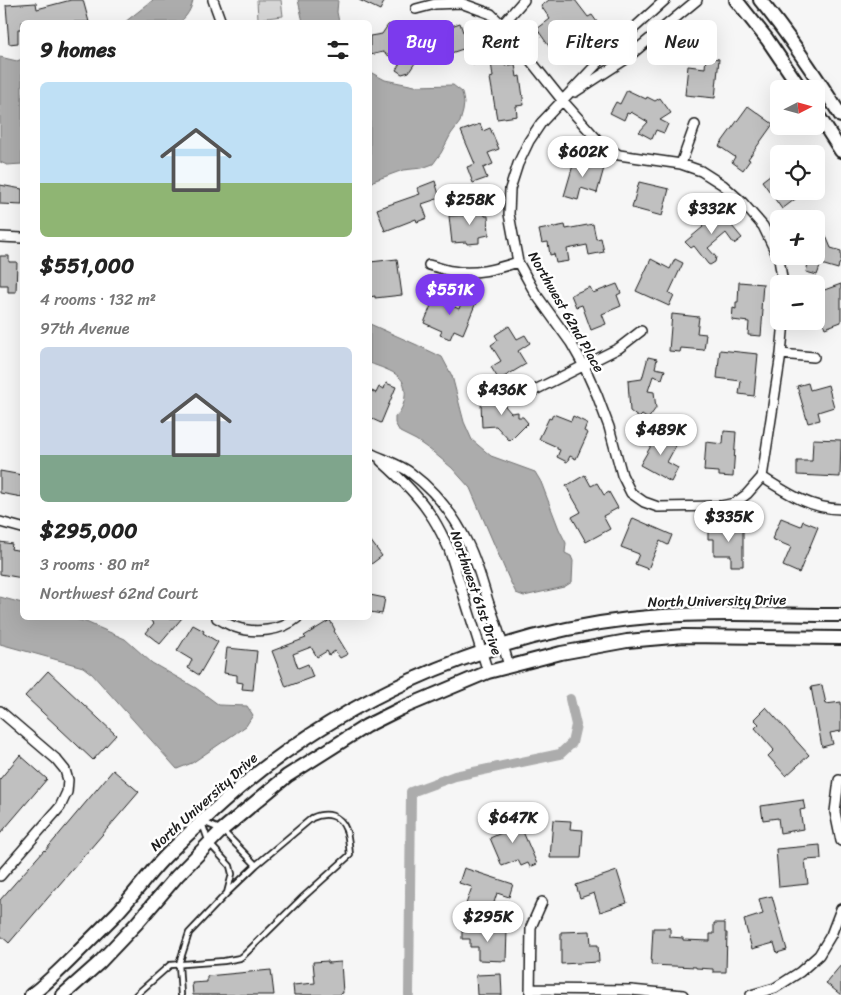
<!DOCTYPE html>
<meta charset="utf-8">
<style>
body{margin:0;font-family:Sriracha,sans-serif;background:#f6f6f6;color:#222;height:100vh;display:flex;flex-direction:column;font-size:19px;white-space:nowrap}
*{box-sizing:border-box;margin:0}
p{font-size:16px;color:#767676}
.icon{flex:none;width:28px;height:28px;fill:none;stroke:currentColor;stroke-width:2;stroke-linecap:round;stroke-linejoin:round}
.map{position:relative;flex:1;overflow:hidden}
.drawer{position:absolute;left:20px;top:20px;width:352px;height:600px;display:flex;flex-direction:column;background:#fff;border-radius:8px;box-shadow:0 5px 20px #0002}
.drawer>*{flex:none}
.banner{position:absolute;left:388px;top:20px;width:378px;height:45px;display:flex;gap:10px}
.needle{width:32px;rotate:84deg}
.buttons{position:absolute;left:770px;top:80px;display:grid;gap:10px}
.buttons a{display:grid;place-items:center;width:55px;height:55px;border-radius:8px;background:#fff;box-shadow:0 5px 20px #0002;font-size:25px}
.price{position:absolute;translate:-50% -42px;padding:0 11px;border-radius:18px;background:#fff;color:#222;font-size:16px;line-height:32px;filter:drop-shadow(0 1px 2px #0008)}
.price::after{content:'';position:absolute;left:50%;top:30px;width:15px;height:11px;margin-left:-8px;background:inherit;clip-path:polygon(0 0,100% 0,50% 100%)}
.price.selected{background:#7c3aed;color:#fff}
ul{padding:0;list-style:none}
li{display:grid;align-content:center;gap:10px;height:265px;padding:0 20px}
li span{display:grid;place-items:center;height:155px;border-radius:8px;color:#555}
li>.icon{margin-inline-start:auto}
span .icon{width:90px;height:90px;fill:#fffc;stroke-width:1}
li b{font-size:21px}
h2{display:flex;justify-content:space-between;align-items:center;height:60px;padding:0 20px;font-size:21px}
.pill{padding:0 18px;border-radius:8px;background:#fff;box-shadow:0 5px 20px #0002;font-size:18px;line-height:45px}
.pill.selected{background:#7c3aed;color:#fff}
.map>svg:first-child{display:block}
.green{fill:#d6d6d6;stroke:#797979}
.water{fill:#acacac;stroke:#727272}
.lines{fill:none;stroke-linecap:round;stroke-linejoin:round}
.canal{stroke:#acacac;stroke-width:10}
.building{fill:#c0c0c0;stroke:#1c1c1c}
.lane-casing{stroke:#1c1c1c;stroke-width:8}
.street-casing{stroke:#1c1c1c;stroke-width:12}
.secondary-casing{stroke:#1c1c1c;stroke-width:16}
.lane{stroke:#fff;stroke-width:4.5}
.street{stroke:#fff;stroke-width:9}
.secondary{stroke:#fff;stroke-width:12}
.labels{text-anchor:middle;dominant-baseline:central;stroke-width:5;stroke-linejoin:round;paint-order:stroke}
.street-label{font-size:14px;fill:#1c1c1c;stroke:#fff}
</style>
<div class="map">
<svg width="841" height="995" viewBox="0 0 841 995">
<rect width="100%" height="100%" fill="#f6f6f6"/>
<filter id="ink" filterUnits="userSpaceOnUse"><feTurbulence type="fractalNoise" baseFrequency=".02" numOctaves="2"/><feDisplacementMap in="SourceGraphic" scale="10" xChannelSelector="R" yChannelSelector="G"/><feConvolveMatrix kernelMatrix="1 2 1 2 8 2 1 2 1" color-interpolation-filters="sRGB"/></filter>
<g filter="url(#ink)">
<path class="green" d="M257,0H281L283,16L258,19Z"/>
<path class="water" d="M153,0H193C191,10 187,16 180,22H125Z
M298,0H338L337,12L339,22H303Z
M0,57L17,61L22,59V164L7,165L0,162Z
M370,72L385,80L415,86L453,85L462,92L464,103L463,111L460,122L451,134L441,153L433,164L422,168L403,170L373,181L370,184Z
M370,324L417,345L442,357L452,376L464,422L472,440L491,456L535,472L541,482L559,529L566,543L565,553L571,556L573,561L572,582L564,587L524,596L516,593L509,579L470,488L452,468L433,452L416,440L400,432L395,423V417C395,417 400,412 400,411C406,402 408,385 399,377C392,370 379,367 370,363Z
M0,597L22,603V618H71L86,622L125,639L152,663L196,688L219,705L247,706L253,715L246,726L192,763L177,769L92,674L83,667L0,644Z"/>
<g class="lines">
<path class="canal" d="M409,995L411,792L455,776L560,754L572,743L576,725L570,699"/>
</g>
<path class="building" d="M71,0H83L89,22H22V29H18V43L9,44L6,5L36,3L37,9Z
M359,0H385L380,10Z
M549,0H575L588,17L592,15L597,22L579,35L573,26L559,36L567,46L555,55L537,29L550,19L541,6Z
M460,23L463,32L478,27L484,47L491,45L495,57L473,64L470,52L464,54L463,49L439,57L431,33Z
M392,24L399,29L400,35L406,34L413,38L415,49L413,52L415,63L409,72L402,74L396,70L400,63L383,52L370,55V36L382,34L388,25Z
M706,57L719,59L715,98L685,95L688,66L705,68Z
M504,60L505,66L515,64L517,77L520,76L524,105L516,106L517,116L497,119L490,78L493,77L491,62Z
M627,90L646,99L647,97L655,101L660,98L671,113L660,120L668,124L664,133L656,130L652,139L639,132L648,122L631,112L629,114L627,113L624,120L610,113L616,102L620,104Z
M748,106L773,124L748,159L750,160L743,170L732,162L735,157L719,146Z
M480,124L483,131L490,128L499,149L488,153L493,164L483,168L487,178L473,183L467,167L475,164L461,131Z
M576,155L587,158L586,162L604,168L597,193L581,188L578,200L564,196Z
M779,168V191H806L782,209L762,181Z
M435,181L440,198L422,204L427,218L417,222L416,219L385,231L377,209L420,194L417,188Z
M639,182L669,189L662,216L632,208Z
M0,185L22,189V205L0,204Z
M483,204L485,216H488L489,235L479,237V243L467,244L466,242L452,243L449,216L468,215L467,205Z
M717,208L742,238L734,244L726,233L708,248L716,257L715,262L710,265L708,264L694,246L691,248L685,242L703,227L702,226L706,222L703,219Z
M816,212L831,248L841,251V263L839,264L838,269L821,264L817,275L806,272L810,256H816Z
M593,224L596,239L601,238L604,252L589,255L587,245L567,249L569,261L556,263L554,254L550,255L548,242L542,243L539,230L565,225L566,229Z
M0,256H9V262H17L16,292H8V285H0Z
M397,259L402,295L375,298V296L370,297V262Z
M651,259L670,269L675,259L683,263L669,293L674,295L669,306L636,291Z
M739,282L763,284L761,310H763L761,336L748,335L749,322L732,320L733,308L736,309V302H738Z
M617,284L621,293L617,295L621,306L602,314L606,324L591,330L582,305L576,307L571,295L590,287L593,293Z
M841,284V322L825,328L816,304V293Z
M464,295L477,300L463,334L454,330L450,339L440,335L442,331L424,323L434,298L459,309Z
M672,314L699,317L697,333L706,334L704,350L681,348L680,352L669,351Z
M509,326L517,339L525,335L530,343L518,351L526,364L499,380L491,367L501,361L491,345L498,340L495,335Z
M720,350L758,354L754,396L739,394L741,381L717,378Z
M648,357L657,359L655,368L665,370L662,379L653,376L648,391L654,392L656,408L648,419L642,415L639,418L630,411L628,381L642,379Z
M386,383L396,387L381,423L370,418V390L376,393L379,387L384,389Z
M808,383L810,390L828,385L834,407L818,412L820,420L808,423L797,386Z
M504,389L505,406L511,413L518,412V417H523L528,423L510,441L496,426L482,427L481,403L492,402V390Z
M553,414L571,421L573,416L587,423L584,431L588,433L576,459L570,456L567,462L557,457L560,450L557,449V447L539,439L549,418L551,419Z
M660,430L679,440L667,462L678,468L671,482L640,465Z
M724,431L736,432L733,477L719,476V472L704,471L706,442L723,444Z
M813,439L841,440L840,477L797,475V461H812Z
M0,471L22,475V497L0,493Z
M585,475L591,486L597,483L604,495L609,492L618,508L603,516L610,529L586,542L572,517L581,512L566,486Z
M633,518L672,535L668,545L660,541L648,569L635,564L639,554L621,547Z
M781,518L801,526L803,521L818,527L799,573L783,566L791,547L772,539Z
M743,527V566H731V555H714V539H708V528Z
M370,540L382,556L370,565Z
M0,542L12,544L11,549L22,551V578L0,574Z
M370,595L385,598L382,614L370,612Z
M147,618H182L160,644L146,633L154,623Z
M330,620L335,630L334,631L348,654L340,658L335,651L329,655L327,651L317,657L311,647L293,654L298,668L308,664L313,677L286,687L272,651L306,638L304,636Z
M193,625L204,631L203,633L218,642L199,675L188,668L192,660L177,651Z
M227,648L257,651L253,690L242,689L243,683L237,682V675L224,673Z
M48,671L116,735L93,760L25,696Z
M822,685L826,704L841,702V731L830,733L833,744L822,747L811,687Z
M766,707L809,755L786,776L768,756L774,750L755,728L759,724L754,719Z
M20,755L47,779L0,834V779Z
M113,770L139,792L9,943L0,935V900L44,850L45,851Z
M803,800L805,809L800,810L803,829L780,833L778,818L763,820L761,806Z
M514,811L537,864L530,867L528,863L521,866L518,860L502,866L490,838L508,830L502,817Z
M553,820L571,821L570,829L583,830L581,858H550Z
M820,845L821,859L805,860L808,884L779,887L776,849Z
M464,868L513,884L509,897L497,893L491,912L466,904L472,887L459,883Z
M617,871L627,903L600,912L594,893L580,898L576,885Z
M772,896L787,950L777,953L774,943L752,949L744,920L763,914L759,899Z
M714,923H725V933H727L726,972H713V969L696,968V967L651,965L653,928H670V937L683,938V940L710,941V934H714Z
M462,929L507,930L506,961L478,960V947H470V939H462Z
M590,931L591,945H598L599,962L561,964V932Z
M328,961V963L341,962L343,993L340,994V995H294L293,985L315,983L313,962Z
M841,965V995L826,983Z
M271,970L274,995H193L192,983L207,982V976Z
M501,974L502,995H477L476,975Z"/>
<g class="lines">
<g class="lane-casing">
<path id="lane" d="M203,822L222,830L256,865
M202,823L209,843L230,866L232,874L227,893
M136,995L170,965L224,961L240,958L243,956L301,899L350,855C349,847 349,837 346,830C340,814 326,812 312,818L256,865L227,893L189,933L179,964L181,995"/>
</g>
<g class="street-casing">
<path id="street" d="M213,0L221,22
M665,0L611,49L541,123L529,141L518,164L510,189L509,214L518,262L535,293L571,343L584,366L597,395L609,427L622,475L631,493L644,502L658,507L721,506L735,503L747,494L762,477
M416,9L435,4L461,3L491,14L502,25L562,100L602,145L619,155L681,164L701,171L723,185L742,202L763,226L779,259L783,284
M502,25L524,0
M575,92L623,61L697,0
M681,164L695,125
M0,237L22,238
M429,265C437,267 445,270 452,271C476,275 496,269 518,262
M781,354L814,357
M531,392L619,348L641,331
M370,453C382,459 401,465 411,473C435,491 455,517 468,544C477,562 482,582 488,601C496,623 503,644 509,666
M381,461C399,477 417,494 430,514C438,525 443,537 449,549L488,672
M762,477L781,354L784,321
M762,477C787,493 811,509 841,509
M0,522L22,528
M217,618C223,621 229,625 235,627C254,634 282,631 297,618
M0,711L56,759L65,770L68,780L67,792L60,807L0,876
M839,780L835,812L841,841
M530,989L631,990L683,995
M530,995L531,927L542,902
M751,995L775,988L800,972L819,955L831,935L841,909"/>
</g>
<g class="secondary-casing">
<path id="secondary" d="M736,0L767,39L801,89
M760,0C790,37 816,76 841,116
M816,112L841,151
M31,995C50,981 66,964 83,947C94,936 105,925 116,914C132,897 146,877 162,860C180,841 200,823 220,805C330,704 481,636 629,619C699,611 771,615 841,615
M63,995L99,963L136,924L177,876L222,830L287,776L366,726L400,709L488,672L561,653L627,641L684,636L841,638"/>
</g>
<use href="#lane" class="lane"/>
<use href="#street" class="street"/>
<use href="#secondary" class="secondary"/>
</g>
</g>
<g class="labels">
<g class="street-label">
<text transform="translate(566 312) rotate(60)">Northwest 62nd Place</text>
<text transform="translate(476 593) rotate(71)">Northwest 61st Drive</text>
<text transform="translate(717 601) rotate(-1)">North University Drive</text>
<text transform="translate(204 802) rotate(-42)">North University Drive</text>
</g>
</g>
</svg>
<div class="buttons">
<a><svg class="needle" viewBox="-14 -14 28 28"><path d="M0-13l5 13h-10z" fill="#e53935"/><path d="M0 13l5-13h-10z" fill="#767676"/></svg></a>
<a><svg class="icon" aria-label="locate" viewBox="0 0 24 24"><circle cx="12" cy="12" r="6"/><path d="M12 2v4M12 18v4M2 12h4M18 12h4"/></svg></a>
<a>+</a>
<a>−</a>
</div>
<b class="price" style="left:583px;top:178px">$602K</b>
<b class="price" style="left:470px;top:226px">$258K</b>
<b class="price" style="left:712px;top:235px">$332K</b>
<b class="price selected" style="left:450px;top:316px">$551K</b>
<b class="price" style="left:502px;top:416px">$436K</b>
<b class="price" style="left:661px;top:456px">$489K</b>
<b class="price" style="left:729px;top:543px">$335K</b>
<b class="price" style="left:513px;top:844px">$647K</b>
<b class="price" style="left:488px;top:943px">$295K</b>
<div class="banner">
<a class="pill selected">Buy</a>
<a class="pill">Rent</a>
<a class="pill">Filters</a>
<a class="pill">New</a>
</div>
<section class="drawer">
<h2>9 homes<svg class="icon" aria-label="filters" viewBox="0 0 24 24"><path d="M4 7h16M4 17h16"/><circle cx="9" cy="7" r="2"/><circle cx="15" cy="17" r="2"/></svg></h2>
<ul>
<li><span style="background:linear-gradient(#bfe0f5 65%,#8fb573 0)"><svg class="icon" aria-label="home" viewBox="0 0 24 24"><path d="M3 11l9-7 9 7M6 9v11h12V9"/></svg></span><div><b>$551,000</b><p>4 rooms · 132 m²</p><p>97th Avenue</p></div></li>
<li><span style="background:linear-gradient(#c9d6e8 70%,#7fa58c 0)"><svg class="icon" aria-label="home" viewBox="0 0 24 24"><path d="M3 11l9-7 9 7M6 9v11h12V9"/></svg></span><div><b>$295,000</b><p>3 rooms · 80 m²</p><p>Northwest 62nd Court</p></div></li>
</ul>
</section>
</div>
